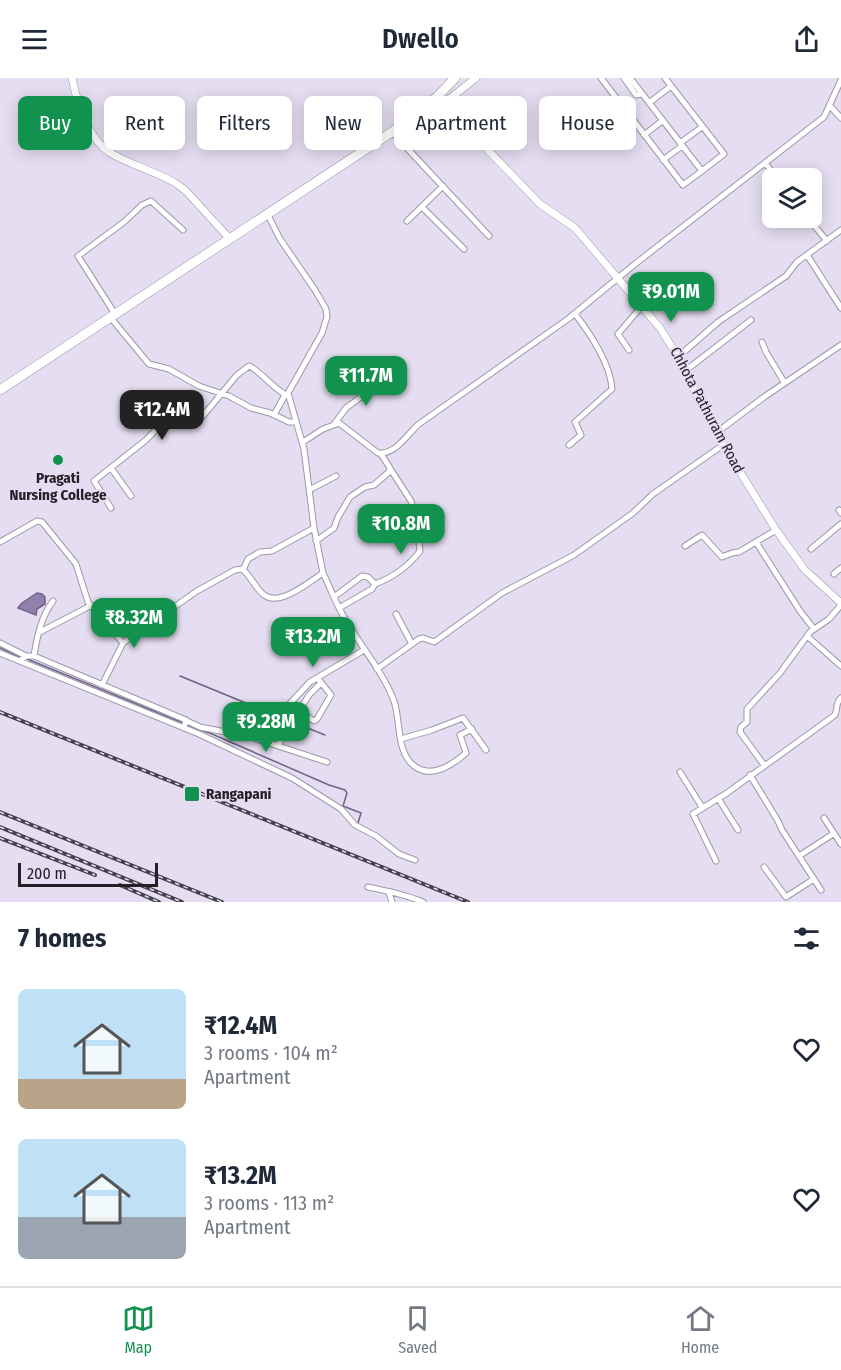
<!DOCTYPE html>
<meta charset="utf-8">
<style>
body{margin:0;font-family:"Fira Sans Condensed",sans-serif;background:#f2f2f3;color:#1f2937;height:100vh;display:flex;flex-direction:column;font-size:22px;white-space:nowrap}
*{box-sizing:border-box;margin:0}
p{font-size:20px;color:#747a83}
.icon{flex:none;width:33px;height:33px;fill:none;stroke:currentColor;stroke-width:2;stroke-linecap:round;stroke-linejoin:round}
.map{position:relative;height:824px;overflow:hidden}
.panel{display:flex;flex-direction:column;background:#fff;flex:1}
.panel>*{flex:none}
.guide{position:absolute;left:18px;top:18px;width:806px;height:54px;display:flex;gap:12px}
.fabs{position:absolute;left:762px;top:90px;display:grid;gap:12px}
.fabs a{display:grid;place-items:center;width:60px;height:60px;border-radius:9px;background:#fff;box-shadow:0 3px 15px #0003;font-size:30px}
.scale{position:absolute;left:18px;bottom:15px;width:140px;box-sizing:border-box;padding-left:6px;border:3px solid #232027;border-top:0;font-size:16px;line-height:21px;white-space:nowrap;color:#232027;-webkit-text-stroke:4px #e5ddf1;paint-order:stroke}
.price{position:absolute;translate:-50% -51px;padding:0 14px;border-radius:12px;background:#12924f;color:#fff;font-size:20px;line-height:39px;filter:drop-shadow(0 2px 3px #0008)}
.price::after{content:'';position:absolute;left:50%;top:36px;width:18px;height:14px;margin-left:-9px;background:inherit;clip-path:polygon(0 0,100% 0,50% 100%)}
.price.active{background:#222;color:#fff}
ul{padding:0;list-style:none}
li{display:flex;align-items:center;gap:18px;height:150px;padding:0 18px}
li span{display:grid;place-items:center;flex:none;width:168px;height:120px;border-radius:9px;color:#555}
li>.icon{margin-inline-start:auto}
span .icon{width:72px;height:72px;fill:#fffc;stroke-width:1}
li b{font-size:26px}
h2{display:flex;justify-content:space-between;align-items:center;height:72px;padding:0 18px;font-size:26px}
.chip{padding:0 21px;border-radius:9px;background:#fff;box-shadow:0 3px 15px #0003;font-size:21px;line-height:54px}
.chip.active{background:#12924f;color:#fff}
header{display:flex;justify-content:space-between;align-items:center;height:78px;padding:0 18px;background:#fff;font-size:27px;font-weight:600}
.tab-bar{display:flex;justify-content:space-around;align-items:center;height:84px;border-top:2px solid #e0e1e3;background:#fff;font-size:16px;color:#747a83}
.tab-bar a{display:grid;justify-items:center;gap:3px}
.tab-bar .active{color:#12924f}
.map>svg:first-child{display:block}
.water{fill:#9280ac;stroke:#716384;stroke-width:1.5}
.lines{fill:none;stroke-linecap:round;stroke-linejoin:round}
.stream{stroke:#716384;stroke-width:1.5}
.street-casing{stroke:#9e97aa;stroke-width:7}
.secondary-casing{stroke:#9e97aa;stroke-width:8}
.highway-casing{stroke:#9e97aa;stroke-width:10}
.street{stroke:#fff;stroke-width:5}
.secondary{stroke:#fff;stroke-width:7}
.highway{stroke:#fff;stroke-width:9}
.rail-casing{stroke:#45414a;stroke-width:4}
.rail{stroke:#e5ddf1;stroke-width:1.5;stroke-dasharray:4.5;stroke-linecap:butt}
.poi-dot{fill:#12924f;stroke:#e5ddf1;stroke-width:2}
.labels{text-anchor:middle;dominant-baseline:central;stroke-width:4.5;stroke-linejoin:round;paint-order:stroke}
.street-label{font-size:15px;fill:#232027;stroke:#e5ddf1}
.poi-label{font-size:15px;font-weight:bold;fill:#232027;stroke:#e5ddf1}
</style>
<header><svg class="icon" aria-label="menu" viewBox="0 0 24 24"><path d="M4 6h16M4 12h16M4 18h16"/></svg>Dwello<svg class="icon" aria-label="share" viewBox="0 0 24 24"><path d="M12 15V3M7 8l5-5 5 5M5 13v7h14v-7"/></svg></header>
<div class="map">
<svg width="841" height="824" viewBox="0 0 841 824">
<rect width="100%" height="100%" fill="#e5ddf1"/>
<path class="water" d="M37,515L42,516L45,519V526L37,531L36,537L18,530L22,525Z"/>
<g class="lines">
<path class="stream" d="M0,570L20,579
M27,581L183,645
M180,598L290,643
M295,645L325,657
M187,647L212,656L329,707L345,712L347,715L343,728L361,735L358,745"/>
<g class="street-casing">
<path id="street" d="M601,0L683,107L702,93L630,0
M624,0L636,17L642,16
M665,0L724,76L702,93
M649,25L671,8
M830,28L841,40
M392,54L489,158
M644,57L662,43
M680,65L702,49
M663,82L682,68
M765,85L777,100
M422,129L464,171
M267,135L280,161L315,212L326,231L327,239L322,255L288,315L304,371L314,450L323,495
M808,140L827,163
M407,143L443,108
M780,144L794,140
M807,177L841,230
M115,236L78,178L124,144L142,127L151,123L183,152
M110,239L149,286L169,291L199,308L229,318L251,330L270,335L289,344H296
M762,264L766,274L784,304
M629,272L618,256L641,229
M678,279L718,244L786,198L797,184L841,152
M685,293L751,242
M274,337L285,317
M335,345L346,330L385,301
M716,355L764,319L841,267
M303,364L323,351L339,345L378,375C396,377 407,356 419,346L568,241L635,186L824,39L841,2
M569,367L581,357L575,344L612,311C611,287 590,255 575,236
M111,390L131,418
M309,412L336,398
M111,430L94,403L146,362L170,337L202,339L237,297L249,288C257,290 276,313 288,318
M839,432L841,435
M316,463L334,450L338,439L350,419L365,409L374,407L389,394L390,390L381,376
M0,464L37,443L42,444L76,486L88,524L123,565
M756,464L800,533L814,551
M685,468L702,457L722,479L732,475L739,474L776,452
M811,471L841,446
M243,492L248,481L260,474L272,473L314,450
M834,496L841,490
M334,519L362,498L368,499L375,506C394,499 408,489 420,473L417,446L411,423L391,392
M339,530L372,511L375,506
M396,536L412,566
M40,554L90,528
M807,558L841,588
M0,565L26,578
M0,575L199,656L292,700L341,731L355,747L376,758L399,776L415,782
M34,578C37,559 41,539 53,523
M20,583L26,578H34L186,642L184,650
M377,591L419,561L423,560L434,564L437,562L502,515L574,477L633,435L653,416L723,367
M102,607L123,565L197,513L235,492L242,491C251,498 255,510 264,517C280,529 309,504 323,495C331,511 337,529 347,544C362,570 383,594 394,623C400,640 397,670 410,684C427,703 450,689 466,675L460,657L472,651
M283,633L310,604L364,572
M299,633L314,643L317,641L331,617L319,602
M187,643L200,649L251,659L327,684
M401,661L432,652L463,640L486,672
M278,667L309,617L321,605
M764,687L740,654L741,649L747,644V631L780,595L810,554L829,541L841,527
M680,694L702,729
M750,697L778,743L782,752L821,812
M718,720L738,752
M824,740L841,766
M799,778L833,756
M716,783L693,736L727,715L835,637C838,631 835,625 841,620
M764,789L786,819L814,801
M368,809C387,813 405,816 423,824
M389,815L392,824"/>
</g>
<g class="secondary-casing">
<path id="secondary" d="M72,0C77,24 87,59 109,74C130,87 155,93 177,106L186,113L229,160
M437,19L540,126L575,150L660,250L678,279L716,355L776,452L805,492L841,525
M443,26L476,0"/>
</g>
<g class="highway-casing">
<path id="highway" d="M0,312L392,54L437,19L455,0"/>
</g>
<use href="#street" class="street"/>
<use href="#secondary" class="secondary"/>
<use href="#highway" class="highway"/>
<g class="rail-casing">
<path id="rail" d="M0,634L468,824
M0,734L222,824
M0,749L182,824
M0,760L95,797
M120,807L159,824"/>
</g>
<use href="#rail" class="rail"/>
</g>
<g class="poi-dot">
<circle cx="58" cy="382" r="6"/>
<rect x="184" y="708" width="16" height="16" rx="3"/>
</g>
<g class="labels">
<g class="street-label">
<text transform="translate(707 332) rotate(62)">Chhota Pathuram Road</text>
</g>
<g class="poi-label">
<text x="58" y="400">Pragati<tspan x="58" dy="17">Nursing College</tspan></text>
<text x="206" y="716" text-anchor="start">Rangapani</text>
</g>
</g>
</svg>
<div class="fabs">
<a><svg class="icon" aria-label="layers" viewBox="0 0 24 24"><path d="M12 4l9 5-9 5-9-5zM3 14l9 5 9-5"/></svg></a>
</div>
<div class="scale">200 m</div>
<b class="price" style="left:671px;top:245px">₹9.01M</b>
<b class="price" style="left:366px;top:329px">₹11.7M</b>
<b class="price active" style="left:162px;top:363px">₹12.4M</b>
<b class="price" style="left:401px;top:477px">₹10.8M</b>
<b class="price" style="left:134px;top:571px">₹8.32M</b>
<b class="price" style="left:313px;top:590px">₹13.2M</b>
<b class="price" style="left:266px;top:675px">₹9.28M</b>
<div class="guide">
<a class="chip active">Buy</a>
<a class="chip">Rent</a>
<a class="chip">Filters</a>
<a class="chip">New</a>
<a class="chip">Apartment</a>
<a class="chip">House</a>
</div>
</div>
<section class="panel">
<h2>7 homes<svg class="icon" aria-label="filters" viewBox="0 0 24 24"><path d="M4 7h16M4 17h16"/><circle cx="9" cy="7" r="2"/><circle cx="15" cy="17" r="2"/></svg></h2>
<ul>
<li><span style="background:linear-gradient(#bfe0f5 75%,#b9a48a 0)"><svg class="icon" aria-label="home" viewBox="0 0 24 24"><path d="M3 11l9-7 9 7M6 9v11h12V9"/></svg></span><div><b>₹12.4M</b><p>3 rooms · 104 m²</p><p>Apartment</p></div><svg class="icon" aria-label="heart" viewBox="0 0 24 24"><path d="M12 20l-8-8c-3-5 5-10 8-4 3-6 11-1 8 4z"/></svg></li>
<li><span style="background:linear-gradient(#bfe0f5 65%,#9aa5b1 0)"><svg class="icon" aria-label="home" viewBox="0 0 24 24"><path d="M3 11l9-7 9 7M6 9v11h12V9"/></svg></span><div><b>₹13.2M</b><p>3 rooms · 113 m²</p><p>Apartment</p></div><svg class="icon" aria-label="heart" viewBox="0 0 24 24"><path d="M12 20l-8-8c-3-5 5-10 8-4 3-6 11-1 8 4z"/></svg></li>
</ul>
</section>
<nav class="tab-bar">
<a class="active"><svg class="icon" aria-label="map" viewBox="0 0 24 24"><path d="M3 6l6-2 6 2 6-2v14l-6 2-6-2-6 2zM9 4v14M15 6v14"/></svg>Map</a>
<a><svg class="icon" aria-label="saved" viewBox="0 0 24 24"><path d="M7 4h10v16l-5-4-5 4z"/></svg>Saved</a>
<a><svg class="icon" aria-label="home" viewBox="0 0 24 24"><path d="M3 11l9-7 9 7M6 9v11h12V9"/></svg>Home</a>
</nav>
